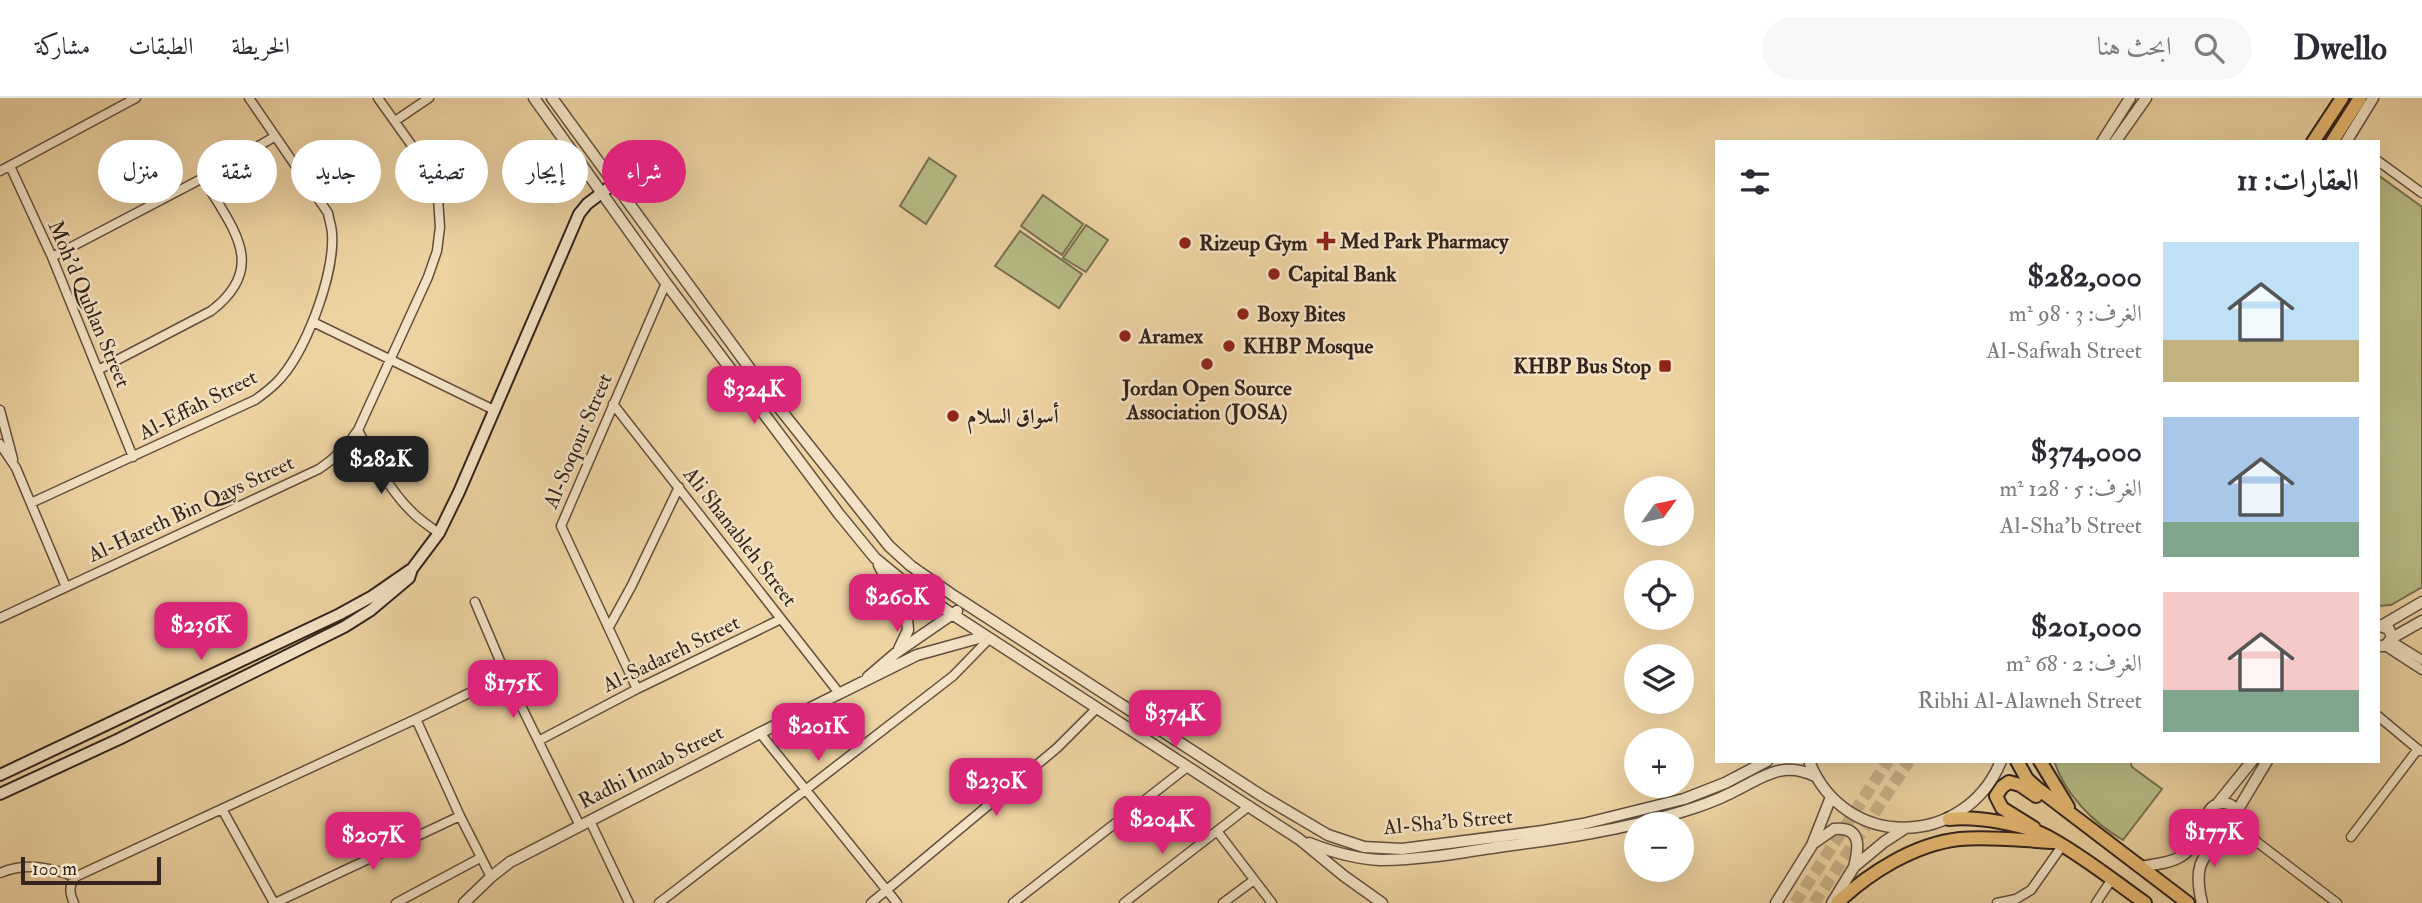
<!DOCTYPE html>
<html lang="ar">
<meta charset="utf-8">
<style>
body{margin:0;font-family:"IM FELL Double Pica",Amiri,serif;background:#f7f7f7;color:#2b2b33;direction:rtl;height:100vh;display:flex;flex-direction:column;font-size:26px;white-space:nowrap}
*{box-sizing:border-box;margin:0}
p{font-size:23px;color:#7c7c81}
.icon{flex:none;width:38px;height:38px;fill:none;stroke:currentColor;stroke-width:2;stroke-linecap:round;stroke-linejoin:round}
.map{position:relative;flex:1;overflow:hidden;direction:ltr}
.side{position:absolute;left:1715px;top:42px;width:665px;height:623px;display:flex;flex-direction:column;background:#fff;border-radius:0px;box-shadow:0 7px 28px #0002;direction:rtl}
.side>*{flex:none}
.guide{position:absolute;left:21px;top:42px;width:665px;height:63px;direction:rtl;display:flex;gap:14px}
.needle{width:46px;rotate:57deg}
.controls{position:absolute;left:1624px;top:378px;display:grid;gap:14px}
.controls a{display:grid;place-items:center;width:70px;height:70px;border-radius:50%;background:#fff;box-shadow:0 7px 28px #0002;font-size:35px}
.scale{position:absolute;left:21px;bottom:18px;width:140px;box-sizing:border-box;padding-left:7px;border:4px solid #33241d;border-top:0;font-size:19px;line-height:24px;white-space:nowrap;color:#33241d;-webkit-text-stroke:5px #f3e2c3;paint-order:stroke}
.price{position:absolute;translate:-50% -60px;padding:0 16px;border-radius:14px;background:#db2777;color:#fff;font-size:23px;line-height:46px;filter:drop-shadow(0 2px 4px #0008)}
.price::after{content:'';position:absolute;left:50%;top:42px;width:21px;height:16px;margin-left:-10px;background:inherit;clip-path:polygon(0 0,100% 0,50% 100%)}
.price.active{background:#222;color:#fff}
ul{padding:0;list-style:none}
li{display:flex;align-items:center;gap:21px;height:175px;padding:0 21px}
li span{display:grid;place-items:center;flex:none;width:196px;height:140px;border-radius:0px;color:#555}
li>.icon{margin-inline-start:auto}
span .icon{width:84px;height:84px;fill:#fffc;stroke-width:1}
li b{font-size:30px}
h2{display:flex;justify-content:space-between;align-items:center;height:84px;padding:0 21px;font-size:30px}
.chip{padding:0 24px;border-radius:32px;background:#fff;box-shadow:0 7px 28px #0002;font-size:24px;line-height:63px}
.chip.active{background:#db2777;color:#fff}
header{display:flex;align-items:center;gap:42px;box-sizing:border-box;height:98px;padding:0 35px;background:#fff;border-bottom:2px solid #e1e1e2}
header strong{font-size:33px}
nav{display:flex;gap:38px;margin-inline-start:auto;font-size:24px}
.search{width:490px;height:63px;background:#f7f7f7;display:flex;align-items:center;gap:18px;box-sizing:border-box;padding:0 24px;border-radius:38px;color:#7c7c81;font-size:26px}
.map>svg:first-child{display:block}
.green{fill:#b8bc85;stroke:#767051;stroke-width:2}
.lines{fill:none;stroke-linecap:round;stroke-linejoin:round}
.trunk-tunnel{stroke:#c8af87;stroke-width:12;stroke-dasharray:12 6;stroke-linecap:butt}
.minor-casing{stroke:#62503e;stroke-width:11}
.tertiary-casing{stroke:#62503e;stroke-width:13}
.secondary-casing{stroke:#33241d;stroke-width:14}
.primary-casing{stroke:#33241d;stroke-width:16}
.trunk-casing{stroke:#33241d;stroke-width:16}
.minor{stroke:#f3e2c3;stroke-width:8}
.tertiary{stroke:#f3e2c3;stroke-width:10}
.secondary{stroke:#f3e2c3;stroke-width:10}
.primary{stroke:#e6b971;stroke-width:12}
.trunk{stroke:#e6b971;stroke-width:12}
.poi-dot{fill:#8f2418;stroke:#f3e2c3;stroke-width:2.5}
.labels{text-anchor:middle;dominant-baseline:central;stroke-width:5;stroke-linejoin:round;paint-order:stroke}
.poi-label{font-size:21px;font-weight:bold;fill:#33241d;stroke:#f3e2c3;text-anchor:start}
.street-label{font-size:21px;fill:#33241d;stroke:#f3e2c3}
</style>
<header>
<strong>Dwello</strong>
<div class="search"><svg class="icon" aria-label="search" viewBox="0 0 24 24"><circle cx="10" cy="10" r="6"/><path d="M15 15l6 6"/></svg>ابحث هنا</div>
<nav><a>الخريطة</a><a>الطبقات</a><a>مشاركة</a></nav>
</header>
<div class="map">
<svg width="2422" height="805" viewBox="0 0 2422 805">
<rect width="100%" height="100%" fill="#edd2a2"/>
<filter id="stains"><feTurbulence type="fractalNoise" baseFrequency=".00286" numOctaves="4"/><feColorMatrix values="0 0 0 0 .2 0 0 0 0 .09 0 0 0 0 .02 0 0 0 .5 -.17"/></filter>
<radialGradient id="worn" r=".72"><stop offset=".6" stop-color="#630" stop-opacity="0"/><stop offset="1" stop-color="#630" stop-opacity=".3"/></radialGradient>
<path class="green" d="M929,60L956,78L926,126L900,108Z
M2378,77L2422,109V489L2391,507L2378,508Z
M1043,97L1083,126L1062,157L1021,128Z
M1086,127L1108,142L1086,174L1063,160Z
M1020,133L1082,176L1059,210L995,168Z
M2054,663H2130L2132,669L2162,691L2123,742C2093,725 2065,696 2054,663Z"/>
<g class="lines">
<path class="trunk-tunnel" d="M1795,805L1888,663
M1814,805L1909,663"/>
<g class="minor-casing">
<path id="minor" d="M395,23L429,0
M2378,63L2422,95
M10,68L52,159L133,359
M0,73L136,0
M52,159L203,80L274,39
M313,224L494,312
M98,272L211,213C270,168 231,129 203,80
M613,306L839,595
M0,312L13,361
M358,332C373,361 389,392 413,415C420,422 430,429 439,435
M0,346L16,370L66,489
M31,405L255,302C262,297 270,291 276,285C305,257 335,176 332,136C332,129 329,122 328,115L249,0
M475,504L506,577L580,728
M0,520L319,371C336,360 347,349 358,332L428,179L437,153L440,129L438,100L432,81L420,59L378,0
M609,529L632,487L679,389
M2391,543L2422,562
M2385,548L2422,572
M637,591L561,428L666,185
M2378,618L2420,653
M416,621L460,718L491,779
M760,635L897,805
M540,642L637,591L781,521
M222,711L274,805
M2239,722L2257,744L2337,805
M590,723L629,805
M1217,733L1272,805
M2231,735L2254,743
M2351,739L2418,651
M0,775C25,764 51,769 75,779
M74,805C69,794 69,789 75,779L416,621L506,577
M275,805L460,718
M396,805L480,760
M659,805L953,578L990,540
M871,805L1057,650L1097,610
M1013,805L1186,670
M1124,805L1248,709
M1223,805L1254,782
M1997,805L2016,801L2031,792L2062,748
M2096,805L2112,781"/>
</g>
<g class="tertiary-casing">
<path id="tertiary" d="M534,0L666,185L839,416L875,460L903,483L952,516L1299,741L1344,778L1382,805
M552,0L772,301L889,448L911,468L954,498L1262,698L1328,737L1364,749L1402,751L1543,733L1583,726L1684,701L1725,685L1767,663
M2102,44L2130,0
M2115,44L2146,0
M2346,44L2373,0
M879,467L907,521L908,532L899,551
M2381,528L2422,504
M2392,540L2422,523
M2378,548H2385L2392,540L2389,531L2380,528
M868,579L896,555L957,513
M1809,663C1844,753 1965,751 2001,663
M2207 721a16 16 0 1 1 32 0a16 16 0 1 1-32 0Z
M2218,705L2252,663
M2237,713L2267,663
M1309,745C1332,754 1356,761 1381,762C1420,762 1460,755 1498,749C1559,741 1622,732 1681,714C1698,709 1715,703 1731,695C1762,680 1781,662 1815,678
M1814,745L1834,731C1862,728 1859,750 1854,769
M2139,769C2179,763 2188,762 2207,723
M464,805L491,779L510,764L760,635L917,557L986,538
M1776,805L1812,747L1831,699
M1832,805L1854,769L1884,744L1904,731
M2202,805C2194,771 2199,762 2222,737"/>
</g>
<g class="secondary-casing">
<path id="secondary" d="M0,677L340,516L371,499L410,472
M0,696L119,641L344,529L371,512L409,480L412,471L439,435L459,394L579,116L587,106L616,84"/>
</g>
<g class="primary-casing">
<path id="primary" d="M2017,663L2027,681L2037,690L2188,805
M2040,663L2068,709
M1949,721C1976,718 2026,726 2050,740C2083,758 2114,783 2145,805
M2034,730L2002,710L1996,698L2002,689L2009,684L2020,687L2036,698
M1837,805C1869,775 1914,746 1960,741C1992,738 2025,743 2057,744"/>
</g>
<g class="trunk-casing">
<path id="trunk" d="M2313,44L2342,0
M2332,44L2360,0"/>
</g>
<use href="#minor" class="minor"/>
<use href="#tertiary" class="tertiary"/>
<use href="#secondary" class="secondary"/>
<use href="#primary" class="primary"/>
<use href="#trunk" class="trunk"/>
</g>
<g class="poi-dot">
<path d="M1322.5 132.5h7v7h7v7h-7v7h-7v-7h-7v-7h7z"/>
<circle cx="1185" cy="145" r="7"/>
<circle cx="1274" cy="176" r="7"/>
<circle cx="1243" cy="216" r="7"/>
<circle cx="1125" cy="238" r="7"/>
<circle cx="1229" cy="248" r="7"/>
<circle cx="1207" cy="266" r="7"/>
<rect x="1658" y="261" width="14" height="14" rx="3.5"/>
<circle cx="953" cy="318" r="7"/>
</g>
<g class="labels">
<g class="poi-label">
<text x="1340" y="143">Med Park Pharmacy</text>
<text x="1199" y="145">Rizeup Gym</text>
<text x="1288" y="176">Capital Bank</text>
<text x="1257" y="216">Boxy Bites</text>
<text x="1139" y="238">Aramex</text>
<text x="1243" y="248">KHBP Mosque</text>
<text x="1651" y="268" text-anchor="end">KHBP Bus Stop</text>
<text x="1207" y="290" text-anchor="middle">Jordan Open Source<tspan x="1207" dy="24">Association (JOSA)</tspan></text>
<text x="967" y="318">أسواق السلام</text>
</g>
<g class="street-label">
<text transform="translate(89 206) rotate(67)">Moh’d Qublan Street</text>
<text transform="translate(198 307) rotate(-27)">Al-Effah Street</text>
<text transform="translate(578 343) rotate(-67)">Al-Soqour Street</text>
<text transform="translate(191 411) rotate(-25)">Al-Hareth Bin Qays Street</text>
<text transform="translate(740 439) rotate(52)">Ali Shanableh Street</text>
<text transform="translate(671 556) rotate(-26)">Al-Sadareh Street</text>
<text transform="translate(651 669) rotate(-27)">Radhi Innab Street</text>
<text transform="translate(1448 724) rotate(-5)">Al-Sha'b Street</text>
</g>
</g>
<rect width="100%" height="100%" filter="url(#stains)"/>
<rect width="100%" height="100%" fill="url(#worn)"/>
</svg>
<div class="controls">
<a><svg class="needle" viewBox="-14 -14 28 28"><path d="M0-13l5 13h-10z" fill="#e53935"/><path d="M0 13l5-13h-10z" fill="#7c7c81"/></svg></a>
<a><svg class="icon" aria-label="locate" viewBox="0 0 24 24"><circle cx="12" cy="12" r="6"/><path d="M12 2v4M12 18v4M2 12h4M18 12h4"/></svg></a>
<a><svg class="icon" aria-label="layers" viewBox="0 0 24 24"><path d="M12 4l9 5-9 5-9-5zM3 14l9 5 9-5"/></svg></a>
<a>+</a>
<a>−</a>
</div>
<div class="scale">100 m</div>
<b class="price" style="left:754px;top:328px">$324K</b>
<b class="price active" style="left:381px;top:398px">$282K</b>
<b class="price" style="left:897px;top:536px">$260K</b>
<b class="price" style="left:201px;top:564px">$236K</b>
<b class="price" style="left:513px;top:622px">$175K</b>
<b class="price" style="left:1175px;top:652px">$374K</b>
<b class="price" style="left:818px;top:665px">$201K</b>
<b class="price" style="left:996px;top:720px">$230K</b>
<b class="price" style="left:1162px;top:758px">$204K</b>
<b class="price" style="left:2214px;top:771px">$177K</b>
<b class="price" style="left:373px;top:774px">$207K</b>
<div class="guide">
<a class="chip active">شراء</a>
<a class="chip">إيجار</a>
<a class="chip">تصفية</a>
<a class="chip">جديد</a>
<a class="chip">شقة</a>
<a class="chip">منزل</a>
</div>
<section class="side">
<h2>العقارات: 11<svg class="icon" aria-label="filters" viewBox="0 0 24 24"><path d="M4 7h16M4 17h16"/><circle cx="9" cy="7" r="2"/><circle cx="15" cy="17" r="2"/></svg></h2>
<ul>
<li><span style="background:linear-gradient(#bfe0f5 70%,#c2b280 0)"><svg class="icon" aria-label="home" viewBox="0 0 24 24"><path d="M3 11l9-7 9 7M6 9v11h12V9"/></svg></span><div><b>$282,000</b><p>الغرف: 3 · 98 m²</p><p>Al-Safwah Street</p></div></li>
<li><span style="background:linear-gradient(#a9c7e8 75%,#7fa58c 0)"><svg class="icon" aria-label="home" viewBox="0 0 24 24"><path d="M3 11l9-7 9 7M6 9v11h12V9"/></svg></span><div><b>$374,000</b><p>الغرف: 5 · 128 m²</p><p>Al-Sha'b Street</p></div></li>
<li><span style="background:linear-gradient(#f6c9c9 70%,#7fa58c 0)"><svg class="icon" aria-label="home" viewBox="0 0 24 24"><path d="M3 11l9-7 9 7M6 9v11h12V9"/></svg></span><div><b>$201,000</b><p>الغرف: 2 · 68 m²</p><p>Ribhi Al-Alawneh Street</p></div></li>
</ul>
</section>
</div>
